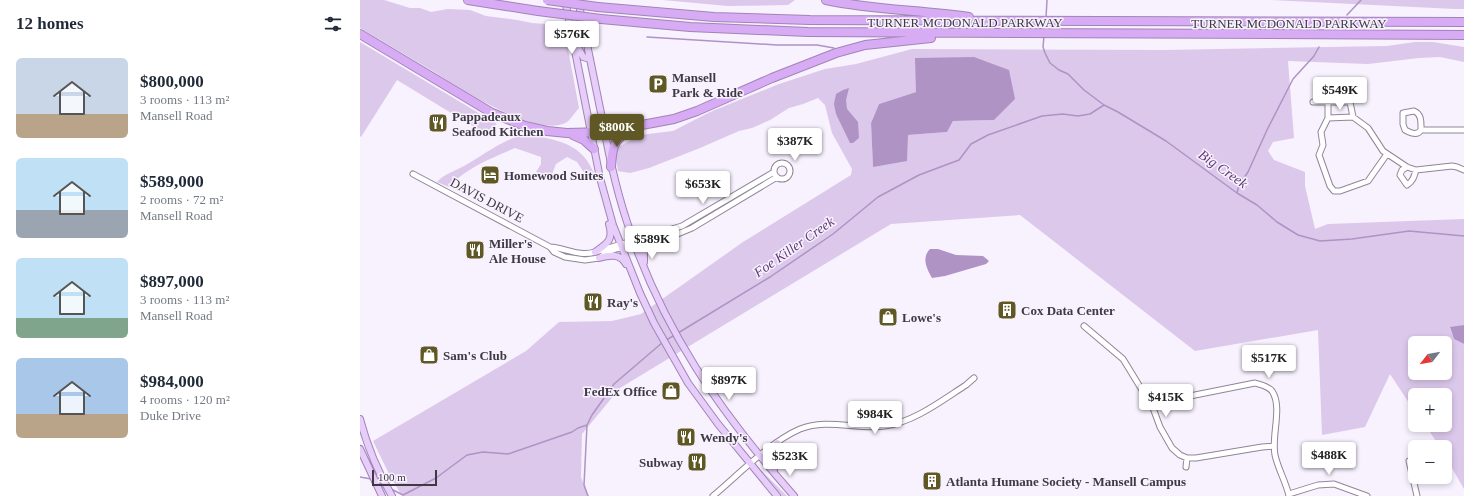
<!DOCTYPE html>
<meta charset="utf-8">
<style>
body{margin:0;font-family:Georgia,serif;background:#f6f6f7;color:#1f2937;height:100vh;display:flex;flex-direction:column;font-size:15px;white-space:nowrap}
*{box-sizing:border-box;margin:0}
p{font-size:13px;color:#747a83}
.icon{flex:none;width:22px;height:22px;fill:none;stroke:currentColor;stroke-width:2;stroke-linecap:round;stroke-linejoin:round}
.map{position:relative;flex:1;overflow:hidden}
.sheet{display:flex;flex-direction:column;background:#fff;width:360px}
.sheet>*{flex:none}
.needle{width:26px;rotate:239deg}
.controls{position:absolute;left:1048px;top:336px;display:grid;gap:8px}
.controls a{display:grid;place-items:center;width:44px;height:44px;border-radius:6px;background:#fff;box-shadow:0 2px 6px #0003;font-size:20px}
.scale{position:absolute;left:12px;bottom:10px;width:65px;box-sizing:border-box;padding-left:4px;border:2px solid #3e3942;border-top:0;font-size:11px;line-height:14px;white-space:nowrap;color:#3e3942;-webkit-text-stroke:3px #f8f1fe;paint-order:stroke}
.price{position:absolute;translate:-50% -34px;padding:0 9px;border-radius:4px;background:#fff;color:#222;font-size:13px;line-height:26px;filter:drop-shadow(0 1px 2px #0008)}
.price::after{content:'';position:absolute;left:50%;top:24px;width:12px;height:9px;margin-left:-6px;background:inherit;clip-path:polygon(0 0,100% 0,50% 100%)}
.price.active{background:#5f5824;color:#fff}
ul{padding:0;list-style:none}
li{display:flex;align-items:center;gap:12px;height:100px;padding:0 16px}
li span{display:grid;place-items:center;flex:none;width:112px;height:80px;border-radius:6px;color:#555}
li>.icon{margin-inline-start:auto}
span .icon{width:48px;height:48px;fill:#fffc;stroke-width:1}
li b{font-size:17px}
h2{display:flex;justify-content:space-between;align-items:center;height:48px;padding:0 16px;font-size:17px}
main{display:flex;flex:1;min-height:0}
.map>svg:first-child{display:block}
.green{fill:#dcc8eb;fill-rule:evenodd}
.water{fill:#af93c4}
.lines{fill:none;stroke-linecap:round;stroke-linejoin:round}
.stream{stroke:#af93c4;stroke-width:1.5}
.minor-casing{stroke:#918599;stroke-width:7}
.major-casing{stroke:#a184b6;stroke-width:8}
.highway-casing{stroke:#a184b6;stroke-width:10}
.minor{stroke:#fff;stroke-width:5}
.major{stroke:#e7cdf9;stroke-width:6}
.highway{stroke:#d7acf5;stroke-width:8}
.highway-bridge-casing{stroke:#a184b6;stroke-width:10;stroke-linecap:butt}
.highway-bridge{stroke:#d7acf5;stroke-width:8}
.labels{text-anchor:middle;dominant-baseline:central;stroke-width:3;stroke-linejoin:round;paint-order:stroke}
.street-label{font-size:13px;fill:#3e3942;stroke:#f8f1fe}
.poi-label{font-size:13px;font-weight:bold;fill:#3e3942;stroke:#f8f1fe;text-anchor:start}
.water-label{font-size:14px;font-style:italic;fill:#613b79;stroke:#f8f1fe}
</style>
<main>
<section class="sheet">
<h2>12 homes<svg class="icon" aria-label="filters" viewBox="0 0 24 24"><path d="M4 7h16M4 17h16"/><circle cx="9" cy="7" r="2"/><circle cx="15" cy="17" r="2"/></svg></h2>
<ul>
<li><span style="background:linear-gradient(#c9d6e8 70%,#b9a48a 0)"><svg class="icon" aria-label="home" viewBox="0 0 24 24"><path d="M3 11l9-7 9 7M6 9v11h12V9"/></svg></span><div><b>$800,000</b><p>3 rooms · 113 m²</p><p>Mansell Road</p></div></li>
<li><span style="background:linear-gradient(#bfe0f5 65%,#9aa5b1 0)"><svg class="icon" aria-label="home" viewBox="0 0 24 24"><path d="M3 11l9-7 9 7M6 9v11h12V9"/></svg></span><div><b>$589,000</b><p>2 rooms · 72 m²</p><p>Mansell Road</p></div></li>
<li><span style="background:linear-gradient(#bfe0f5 75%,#7fa58c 0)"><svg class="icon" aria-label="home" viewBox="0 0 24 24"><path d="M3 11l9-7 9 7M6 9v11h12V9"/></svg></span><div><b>$897,000</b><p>3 rooms · 113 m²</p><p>Mansell Road</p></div></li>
<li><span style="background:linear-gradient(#a9c7e8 70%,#b9a48a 0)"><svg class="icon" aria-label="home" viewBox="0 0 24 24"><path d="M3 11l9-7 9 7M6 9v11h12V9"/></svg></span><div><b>$984,000</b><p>4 rooms · 120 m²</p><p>Duke Drive</p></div></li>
</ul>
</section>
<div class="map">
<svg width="1104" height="496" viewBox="0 0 1104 496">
<rect width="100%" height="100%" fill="#f8f1fe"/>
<path class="green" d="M0,0H24L50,8H60L71,12L88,9L110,10L126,16L157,20L172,23L200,25L207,44L219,108C215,112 211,119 207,122C177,140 97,86 71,70C47,56 24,42 0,28Z
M303,0H435L428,5L368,6Z
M911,0H1104V9H1095Z
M0,42L137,124L124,133L37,80L1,137L0,136Z
M1055,42H1073L1104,47V62L1080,57L1059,58L1008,64L928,61L934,138L913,142L908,151L914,160L945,172V186L955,229L968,224L1104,219V325L1090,328L1094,339L1104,344V489L1085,456V447H1080L1065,425H1085V395H1055V412L1030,374L1005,427L962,435L958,330L835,351L660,215L531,224L260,388L222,434L221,477L228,496H42L29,474L13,441L166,351L199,322L252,321L281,314L383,242L491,175L492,169L472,133L465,105L458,98L443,104L429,108L410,120L392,128L379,131L340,148L289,168L270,173L258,171L255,153L257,148L280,135L313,131L350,112L419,84L465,69L496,64L552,49L806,50L1027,46ZM556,92L634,120L593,121L587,132L548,135L513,167L511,123L519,104ZM1055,343H1085V373H1055Z
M165,134C196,140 223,142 235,176L231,178L227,177L217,162L207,157L196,164L192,174L186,177L176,172L181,164V157L155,148C132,158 105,168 89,187L77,182C84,174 95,171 104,166C124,155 142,140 165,134Z
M402,471L427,496H419L401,472Z"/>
<path class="water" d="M614,57L649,70L655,99L634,120L593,121L587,132L548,135L547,161L513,167L511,123L519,104L556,92L555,58Z
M489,88L486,100L487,109L498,122L499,138L493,143H490L476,114L474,104L476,94L483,90Z
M570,249H578L596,255L623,256L629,261L626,264L585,276L572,278C567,269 561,258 570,249Z
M1104,325V344L1094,339L1090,327Z"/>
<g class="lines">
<path class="stream" d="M987,15L1001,0
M686,18L687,0
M684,36L683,47L685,53L690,63L699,70L708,74L724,90L744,105L758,112L806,141L877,193L897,205L917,222L938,235L960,241L992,239L1049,231L1104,236
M287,37L417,45H457L474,48
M877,193L879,185L888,172L907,130L933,79L954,56L959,47
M318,333L410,277L473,234L518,197L559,175L599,160L611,144L628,135L682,116L703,114L718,116L730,114L744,105
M306,340L315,335
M0,477L11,479
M31,489L43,495L76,478L107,455L123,452L148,454L212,432L218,428L227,425
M228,496L224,485L227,425L232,415L254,384L303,342"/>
<g class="minor-casing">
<path id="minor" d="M953,102H968V118
M968,102H990L993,117
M1054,111C1062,114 1061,123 1061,130C1057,136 1051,133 1045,130L1043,124V113Z
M1061,130H1104
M1027,154L1008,181L980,191H974L970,186L959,155L963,145L961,132L968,118L993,117L1008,128L1023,151L1047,167L1056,170L1092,166L1097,167L1104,170
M414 171a8 8 0 1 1 16 0a8 8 0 1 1-16 0Z
M1047,167L1042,170L1040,175L1047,185C1053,181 1054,177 1056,170
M53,174L190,247C206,248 219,257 235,252L322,226L414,172
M190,247L194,252L205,257L225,260L239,258L248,252L256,249L308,238L332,228L417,177
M724,326L763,359L793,408L800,427L812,448L820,455L827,458H836L902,447L914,446
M793,408L805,401L895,383C901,385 908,386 912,391C923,407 911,436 915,455C918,469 926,482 929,496
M1049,461L1057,496
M826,467L827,458
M929,494L958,485L974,484L1007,496
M353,496C378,475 410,442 440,429C468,418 496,430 525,426C554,422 581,401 606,385L614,378"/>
</g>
<g class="major-casing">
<path id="major" d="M205,0L240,178L253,225L280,293L294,323L328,383L358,424L417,496
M218,0C226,38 233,75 241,113C248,150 255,186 267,222C302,329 360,412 434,496
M215,41L223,57L230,59
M235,252C247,244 254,240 249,224
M239,258C249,255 260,253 266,264
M284,262V250L292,243
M0,419C7,446 18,472 32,496
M0,449L22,496
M414,470C412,460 413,452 417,443"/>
</g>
<g class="highway-casing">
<path id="highway" d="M108,0L178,11
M466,0C513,10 561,10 609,17
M238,7L354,17L450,20L1104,22
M241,19L330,27L448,32L1104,35
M0,34L132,113L165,126L187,131L207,133L244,132L314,119L337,111L412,78L476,53L505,45L571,38
M213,135L224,140L234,149
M251,167C252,148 253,140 270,130"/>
</g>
<use href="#minor" class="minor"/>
<use href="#major" class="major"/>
<use href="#highway" class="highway"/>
<g class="highway-bridge-casing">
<path id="highway-bridge" d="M187,0L238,7
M178,11L241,19"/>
</g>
<use href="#highway-bridge" class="highway-bridge"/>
</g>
<defs>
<g id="parking-square" transform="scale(1)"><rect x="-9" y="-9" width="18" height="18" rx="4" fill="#5f5824" stroke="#f8f1fe"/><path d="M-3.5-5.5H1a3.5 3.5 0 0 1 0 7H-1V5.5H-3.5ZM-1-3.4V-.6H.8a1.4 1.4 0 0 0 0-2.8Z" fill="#fff"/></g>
<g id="restaurant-square" transform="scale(1)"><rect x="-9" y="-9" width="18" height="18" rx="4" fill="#5f5824" stroke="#f8f1fe"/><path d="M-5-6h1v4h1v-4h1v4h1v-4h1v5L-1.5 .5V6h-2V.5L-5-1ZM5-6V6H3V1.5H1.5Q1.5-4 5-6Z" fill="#fff"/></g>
<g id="hotel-square" transform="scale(1)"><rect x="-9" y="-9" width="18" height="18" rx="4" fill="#5f5824" stroke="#f8f1fe"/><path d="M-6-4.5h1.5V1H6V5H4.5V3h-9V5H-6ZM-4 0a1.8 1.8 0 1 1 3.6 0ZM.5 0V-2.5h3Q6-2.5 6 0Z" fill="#fff"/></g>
<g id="building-square" transform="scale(1)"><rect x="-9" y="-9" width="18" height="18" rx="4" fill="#5f5824" stroke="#f8f1fe"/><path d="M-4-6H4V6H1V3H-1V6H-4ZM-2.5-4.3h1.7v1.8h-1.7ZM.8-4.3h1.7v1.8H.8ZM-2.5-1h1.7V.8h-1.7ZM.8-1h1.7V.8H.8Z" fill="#fff"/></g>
<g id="shop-square" transform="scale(1)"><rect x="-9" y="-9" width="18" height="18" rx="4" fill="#5f5824" stroke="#f8f1fe"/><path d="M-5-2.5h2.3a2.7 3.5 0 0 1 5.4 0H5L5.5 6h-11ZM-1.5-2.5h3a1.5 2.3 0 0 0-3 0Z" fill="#fff"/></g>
</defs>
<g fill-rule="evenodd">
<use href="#parking-square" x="298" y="84"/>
<use href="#restaurant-square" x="78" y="123"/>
<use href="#hotel-square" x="130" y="175"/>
<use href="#restaurant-square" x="115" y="250"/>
<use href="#restaurant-square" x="233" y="302"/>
<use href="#building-square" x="647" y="310"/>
<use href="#shop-square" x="528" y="317"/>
<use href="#shop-square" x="69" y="355"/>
<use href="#shop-square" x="311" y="391"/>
<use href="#restaurant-square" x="326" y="437"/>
<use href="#restaurant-square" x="337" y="462"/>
<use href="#building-square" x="572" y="481"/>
</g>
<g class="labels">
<g class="street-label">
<text x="605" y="22">TURNER MCDONALD PARKWAY</text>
<text x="929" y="23">TURNER MCDONALD PARKWAY</text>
<text transform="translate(127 200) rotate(28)">DAVIS DRIVE</text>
</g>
<g class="poi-label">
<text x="312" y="77">Mansell<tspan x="312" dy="15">Park &amp; Ride</tspan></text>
<text x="92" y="116">Pappadeaux<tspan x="92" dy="15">Seafood Kitchen</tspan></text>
<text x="144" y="175">Homewood Suites</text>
<text x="129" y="243">Miller's<tspan x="129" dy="15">Ale House</tspan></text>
<text x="247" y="302">Ray's</text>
<text x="661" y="310">Cox Data Center</text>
<text x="542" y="317">Lowe's</text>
<text x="83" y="355">Sam's Club</text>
<text x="297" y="391" text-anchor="end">FedEx Office</text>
<text x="340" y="437">Wendy's</text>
<text x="323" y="462" text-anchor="end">Subway</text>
<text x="586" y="481">Atlanta Humane Society - Mansell Campus</text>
</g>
<g class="water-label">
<text transform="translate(863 169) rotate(35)">Big Creek</text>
<text transform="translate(434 247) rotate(-35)">Foe Killer Creek</text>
</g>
</g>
</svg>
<div class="controls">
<a><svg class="needle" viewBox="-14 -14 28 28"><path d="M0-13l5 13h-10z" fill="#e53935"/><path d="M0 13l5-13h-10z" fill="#747a83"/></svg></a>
<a>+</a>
<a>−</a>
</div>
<div class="scale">100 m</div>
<b class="price" style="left:212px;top:55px">$576K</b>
<b class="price" style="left:980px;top:111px">$549K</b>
<b class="price active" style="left:257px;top:148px">$800K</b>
<b class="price" style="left:435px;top:162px">$387K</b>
<b class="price" style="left:343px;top:205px">$653K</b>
<b class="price" style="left:292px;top:260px">$589K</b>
<b class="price" style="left:909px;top:379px">$517K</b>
<b class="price" style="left:369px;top:401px">$897K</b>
<b class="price" style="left:806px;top:418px">$415K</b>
<b class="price" style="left:515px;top:435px">$984K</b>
<b class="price" style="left:969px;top:476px">$488K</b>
<b class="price" style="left:430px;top:477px">$523K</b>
</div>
</main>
